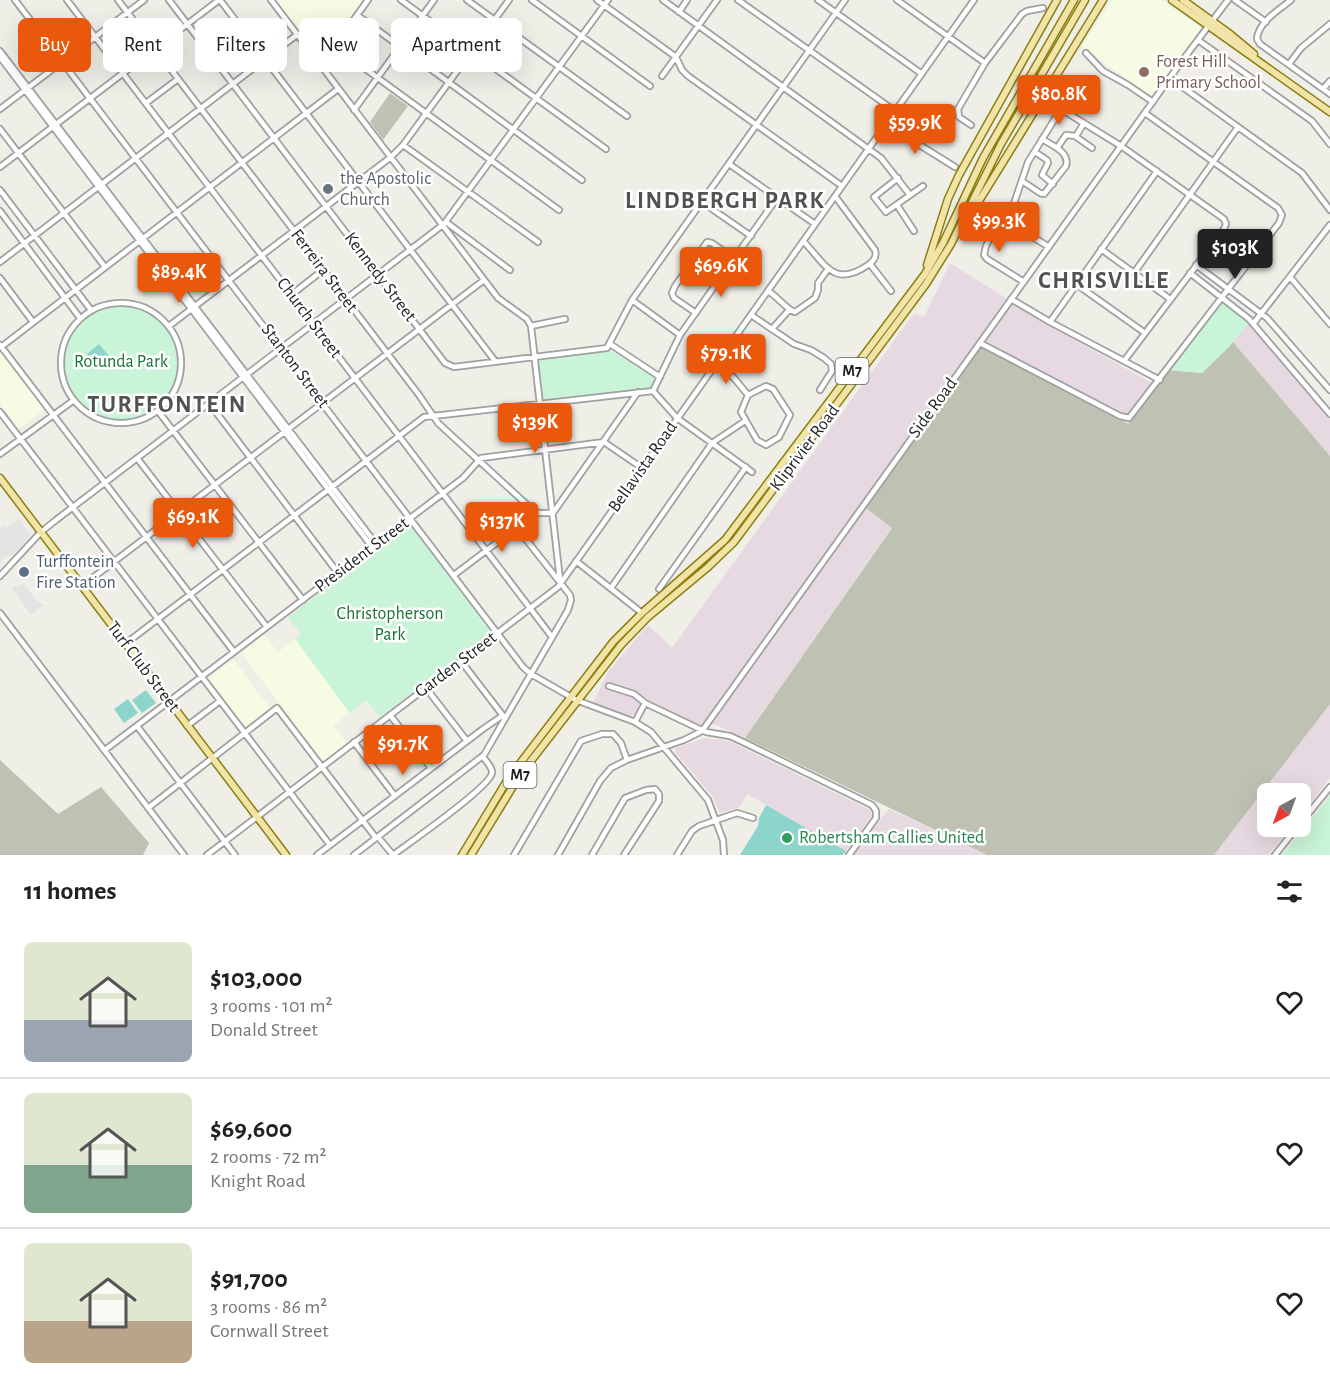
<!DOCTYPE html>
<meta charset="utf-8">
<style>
body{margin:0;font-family:"Alegreya Sans",sans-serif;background:#f2f2f2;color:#222;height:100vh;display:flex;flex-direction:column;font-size:22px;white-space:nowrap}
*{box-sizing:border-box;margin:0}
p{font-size:20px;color:#767676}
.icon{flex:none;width:33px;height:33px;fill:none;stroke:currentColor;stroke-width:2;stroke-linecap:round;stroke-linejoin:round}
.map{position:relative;height:855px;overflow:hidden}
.panel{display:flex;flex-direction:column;background:#fff;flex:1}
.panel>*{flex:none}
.hud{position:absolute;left:18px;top:18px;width:600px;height:54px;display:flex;gap:12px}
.needle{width:39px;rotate:221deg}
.fabs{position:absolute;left:1257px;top:783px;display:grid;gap:12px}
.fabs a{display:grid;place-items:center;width:54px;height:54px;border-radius:9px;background:#fff;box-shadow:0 6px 24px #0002;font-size:30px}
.price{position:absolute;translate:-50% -51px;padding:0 14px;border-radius:6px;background:#ea580c;color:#fff;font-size:20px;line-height:39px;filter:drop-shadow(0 2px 3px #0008)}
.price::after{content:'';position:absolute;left:50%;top:36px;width:18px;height:14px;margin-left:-9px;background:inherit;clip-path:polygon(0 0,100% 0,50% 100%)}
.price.on{background:#222;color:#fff}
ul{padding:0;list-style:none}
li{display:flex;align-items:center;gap:18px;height:150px;padding:0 24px}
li+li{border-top:2px solid #e0e0e0}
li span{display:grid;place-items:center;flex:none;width:168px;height:120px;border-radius:9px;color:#555}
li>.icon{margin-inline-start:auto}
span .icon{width:72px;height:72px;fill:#fffc;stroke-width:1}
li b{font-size:26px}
h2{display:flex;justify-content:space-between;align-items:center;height:72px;padding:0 24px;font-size:26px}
.tag{padding:0 21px;border-radius:9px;background:#fff;box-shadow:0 6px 24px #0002;font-size:21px;line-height:54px}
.tag.on{background:#ea580c;color:#fff}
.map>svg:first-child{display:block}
.industrial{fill:#e7d9e1}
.education{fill:#f5fce3}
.construction{fill:#bfc2b3}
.park{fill:#c9f4d7}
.pitch{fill:#8dd5cb}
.parking{fill:#e3e3e3}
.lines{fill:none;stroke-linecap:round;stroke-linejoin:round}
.minor-casing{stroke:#a0a0a0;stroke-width:8}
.major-casing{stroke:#8a8011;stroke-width:9}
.minor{stroke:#fff;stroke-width:4.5}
.major{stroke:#f2e4a8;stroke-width:6}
.education-dot{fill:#8d6e63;stroke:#fff;stroke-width:2}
.worship-dot{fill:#6b7280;stroke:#fff;stroke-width:2}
.service-dot{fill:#5c6f8a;stroke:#fff;stroke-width:2}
.leisure-dot{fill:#2e9e5b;stroke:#fff;stroke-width:2}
.labels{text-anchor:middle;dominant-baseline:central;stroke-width:5;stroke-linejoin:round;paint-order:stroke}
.shield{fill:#fff;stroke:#626262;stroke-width:1.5}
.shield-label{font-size:16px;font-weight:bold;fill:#1f1f1f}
.education-label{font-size:18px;fill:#785e54;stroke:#fff;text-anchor:start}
.worship-label{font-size:18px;fill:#5b616d;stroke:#fff;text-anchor:start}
.street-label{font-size:18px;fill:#1f1f1f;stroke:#fff}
.park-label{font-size:18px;fill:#187236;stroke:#fff}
.service-label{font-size:18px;fill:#4e5e75;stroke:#fff;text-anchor:start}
.leisure-label{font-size:18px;fill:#27864d;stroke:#fff;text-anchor:start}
.district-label{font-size:24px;font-weight:bold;letter-spacing:1.5px;fill:#525252;stroke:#fff}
</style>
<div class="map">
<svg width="1330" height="855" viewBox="0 0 1330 855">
<rect width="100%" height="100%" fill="#efeee7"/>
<path class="industrial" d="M950,263L1006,298L1018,308L1155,385L1128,424L982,346L866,508L892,527L745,738L714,724L698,726L643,697L634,715L628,716L593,703L608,672L648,625L672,648L914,313L924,317Z
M1249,323L1330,420V456L1233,342Z
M1330,704V778L1301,815L1300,794H1268V826L1291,827L1268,855H1214Z
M705,738L729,741L870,810L872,816L846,851L747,794L740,807L720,813L713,797L675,752L676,748Z
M889,809L987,855H853Z"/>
<path class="education" d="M276,0H363L320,58Z
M1112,0H1162L1201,28L1153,99L1082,46Z
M0,352L44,410L18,429L0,405Z
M264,635L278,652L295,639L350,713L333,725L347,743L323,761L241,653Z
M233,659L271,709L246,728L208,678Z"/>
<path class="construction" d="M390,93L408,106L383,140L370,122Z
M1233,342L1330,456V704L1214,855H987L745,738L892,528L866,508L982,346L1128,424L1169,370L1202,373Z
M0,760L58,814L101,787L149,843L143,855H0Z"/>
<path class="park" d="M1221,303H1225L1249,323L1229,347L1202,373L1169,370Z
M63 362a58 58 0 1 1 116 0a58 58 0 1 1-116 0Z
M612,351L651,374L655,379L651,388L545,400L542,399L538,359Z
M410,524L492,632L380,717L366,700L350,713L295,639L301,634L288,617Z
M1330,796V855H1282Z"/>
<path class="pitch" d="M99,344L110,357L98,368L87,354Z
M146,690L156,703L142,713L132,700Z
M128,699L138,713L124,723L114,709Z
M766,805L773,809L846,851L843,855H740L758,826L759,818Z"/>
<path class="parking" d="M19,519L31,535L13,555L5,556L1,559L0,569V528L4,525L6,528Z
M24,584L37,601L44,605L31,615L12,588Z"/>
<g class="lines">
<g class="minor-casing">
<path id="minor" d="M15,0L523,667L531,674L576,700L635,722L651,732L708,800L723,840L724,855
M67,0L552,637
M118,0L419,395L438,423L536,513H553L638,392
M169,0L445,363L454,367L607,348L632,300L845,0
M220,0L495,361
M271,0L498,298L527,319L531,326L565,319
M401,0L606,149
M467,0L627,116
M532,0L650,86
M597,0L676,57L682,70L688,76L842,186
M663,0L881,158L910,195
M738,0L895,111
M818,0L922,74
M897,0L985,63
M1235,0L1266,22
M1291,0C1279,10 1258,22 1257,39L1260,44L1330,94
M679,12L687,0
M357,15L582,180
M1198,40L1312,121L1330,144
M334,46L559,210
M0,51L376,544
M1086,53L1103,71L1128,85L1153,102
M0,57L372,547
M1289,64L1301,48L1330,24
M321,65L368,0
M662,76L717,0
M1170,78L1302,173L1330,210
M1323,89L1330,81
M146,103L178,79
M0,109L144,0
M354,110L434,0
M1064,111L1075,93
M886,124L955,167
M971,125L959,117L958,109L985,63L1022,14L1027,11L1043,8
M0,129L105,267
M1075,136L1092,148
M403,145L538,242
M1057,148L1066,135L1076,136L1084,123
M1035,152L1047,160L1048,163L1042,175L1053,184
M729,164L815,224
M0,167L219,0
M898,178L874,197L886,212L923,186
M1022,181L1040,193L1044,194L1066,166C1070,152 1053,146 1042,139
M0,190L91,310
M702,202L751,236
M897,205L914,231
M983,206L1049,247
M0,211L80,318
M1000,217L986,246L984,255L987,259L1024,282
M1008,221L1028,162L1061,109L1121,146L1224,219L1226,224L1224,229L1124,361
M446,222L510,270
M803,241C825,263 833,289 868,265C874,261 877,257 875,250L835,196
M1101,249L1170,299
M0,262L298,34
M870,264L891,291
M1196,265L1267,318L1330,390
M1134,273L1238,127
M1190,273L1249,319L1330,414
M1290,277L1330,324
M0,278L33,322
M1076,284L1145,333
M768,291C777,296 787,310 795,312L815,298L818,290V283L828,269
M291,295L323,270
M1011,299L1050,322L1160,380
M632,300L680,335
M61 363a60 60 0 1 1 120 0a60 60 0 1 1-120 0Z
M696,313L674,298L672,293L675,286L707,242L712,243L735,259
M751,315L794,344L811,350L824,358L831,364L832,371L820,390
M1050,322L1157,171
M1253,324L1330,225
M169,326L391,157L403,145L509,0
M531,326L560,580
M772,329L789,310
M980,343L1120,416L1129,418L1279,223L1282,215L1278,208L1145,113
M610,344L660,377
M0,345L234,652
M1,347L338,89
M716,364L734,378L748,395
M766,386L773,389L790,415L779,437L766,445L757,440L741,412L748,395Z
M653,391L680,335L777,198
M653,391L677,418L752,472
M209,403L338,573
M158,411L303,600
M0,412L330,845
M0,454L74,400
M137,458L267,627
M576,561L642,613
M454,575L536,513
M0,576L41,532L56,520L444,224L608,0
M82,586L484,280
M611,588L712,443L745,421
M659,589L746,467
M0,613L184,855
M125,644L424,417L653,391
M461,661L504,717
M609,686L634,694L645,703L635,722
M426,688L467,741
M645,703L706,732L730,736L743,742L872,805L876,811V818L849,855
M390,715L431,768
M137,726L235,855
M187,726L220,701
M354,742L395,796
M105,750L463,478L481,458L604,442L642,468
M148,808L277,708L376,838
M1300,824L1330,787
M378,837L393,855
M207,855L558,587L974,0
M317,855L483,729L502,716
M354,855L484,755L568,610L571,600L570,595L517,528
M393,855C409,843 489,788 492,773C493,768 486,761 483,757
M514,855L581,741L602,734H613L621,743L627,760
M558,855L600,781L611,768L627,760L684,740L702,731L1179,65L1228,0
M592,855L625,798L646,790L655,789L659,794V801L624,855
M677,855L692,831L699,826L737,813L753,818
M1275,855L1298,826"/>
</g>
<g class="major-casing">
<path id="major" d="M1172,0L1330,112
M1183,0L1230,34L1254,54
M963,227L1103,0
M927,265L948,199L959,175L1057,0
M0,478L286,855
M462,855L508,779L613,642L642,613L725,540L925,274L943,243L983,158L1074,0
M471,855L520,775L621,645L648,617L708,567L734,542L926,284L951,244L1001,144L1085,0"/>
</g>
<use href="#minor" class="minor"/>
<use href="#major" class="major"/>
</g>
<circle class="education-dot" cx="1144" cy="72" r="6"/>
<circle class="worship-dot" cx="328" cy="189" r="6"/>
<circle class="service-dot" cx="24" cy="572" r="6"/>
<circle class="leisure-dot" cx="787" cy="838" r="6"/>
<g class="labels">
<g class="shield">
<rect x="835.5" y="358" width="33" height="26" rx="4.5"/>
<rect x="503.5" y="762" width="33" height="26" rx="4.5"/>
</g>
<g class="shield-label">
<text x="852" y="371">M7</text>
<text x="520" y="775">M7</text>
</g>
<g class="education-label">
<text x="1156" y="62">Forest Hill<tspan x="1156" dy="21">Primary School</tspan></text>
</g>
<g class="worship-label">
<text x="340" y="179">the Apostolic<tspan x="340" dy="21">Church</tspan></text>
</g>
<g class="street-label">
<text transform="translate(324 271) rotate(53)">Ferreira Street</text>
<text transform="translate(380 277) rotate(53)">Kennedy Street</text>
<text transform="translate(309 318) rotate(53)">Church Street</text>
<text transform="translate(295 366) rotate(53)">Stanton Street</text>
<text transform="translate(933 408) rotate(-54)">Side Road</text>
<text transform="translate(805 448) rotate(-53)">Kliprivier Road</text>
<text transform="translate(643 467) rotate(-55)">Bellavista Road</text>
<text transform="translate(362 555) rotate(-37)">President Street</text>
<text transform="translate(456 665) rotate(-37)">Garden Street</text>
<text transform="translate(143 667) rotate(53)">Turf Club Street</text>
</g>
<g class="park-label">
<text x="121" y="362">Rotunda Park</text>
<text x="390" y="614">Christopherson<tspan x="390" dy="21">Park</tspan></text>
</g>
<g class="service-label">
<text x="36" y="562">Turffontein<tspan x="36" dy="21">Fire Station</tspan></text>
</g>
<g class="leisure-label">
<text x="799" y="838">Robertsham Callies United</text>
</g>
<g class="district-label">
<text x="725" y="201">LINDBERGH PARK</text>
<text x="1104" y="281">CHRISVILLE</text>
<text x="167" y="405">TURFFONTEIN</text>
</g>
</g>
</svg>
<div class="fabs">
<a><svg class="needle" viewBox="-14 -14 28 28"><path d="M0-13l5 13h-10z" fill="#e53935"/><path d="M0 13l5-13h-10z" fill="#767676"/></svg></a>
</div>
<b class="price" style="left:1059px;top:126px">$80.8K</b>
<b class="price" style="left:915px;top:155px">$59.9K</b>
<b class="price" style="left:999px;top:253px">$99.3K</b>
<b class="price on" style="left:1235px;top:280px">$103K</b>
<b class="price" style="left:721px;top:298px">$69.6K</b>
<b class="price" style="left:179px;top:304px">$89.4K</b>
<b class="price" style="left:726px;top:385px">$79.1K</b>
<b class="price" style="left:535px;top:454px">$139K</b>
<b class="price" style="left:193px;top:549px">$69.1K</b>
<b class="price" style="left:502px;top:553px">$137K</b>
<b class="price" style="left:403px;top:776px">$91.7K</b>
<div class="hud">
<a class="tag on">Buy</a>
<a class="tag">Rent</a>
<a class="tag">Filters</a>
<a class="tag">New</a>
<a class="tag">Apartment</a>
</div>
</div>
<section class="panel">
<h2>11 homes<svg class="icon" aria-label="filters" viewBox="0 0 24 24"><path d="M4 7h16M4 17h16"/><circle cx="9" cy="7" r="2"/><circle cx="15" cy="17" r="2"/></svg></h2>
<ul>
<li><span style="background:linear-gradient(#dfe7d0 65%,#9aa5b1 0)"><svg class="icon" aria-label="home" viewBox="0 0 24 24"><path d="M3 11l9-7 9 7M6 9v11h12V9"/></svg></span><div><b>$103,000</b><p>3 rooms · 101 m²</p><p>Donald Street</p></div><svg class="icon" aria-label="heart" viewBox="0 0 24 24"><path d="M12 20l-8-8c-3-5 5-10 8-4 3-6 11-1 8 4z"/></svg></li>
<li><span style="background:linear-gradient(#dfe7d0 60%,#7fa58c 0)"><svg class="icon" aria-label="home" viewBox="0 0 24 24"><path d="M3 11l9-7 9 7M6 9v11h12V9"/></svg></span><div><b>$69,600</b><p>2 rooms · 72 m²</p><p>Knight Road</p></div><svg class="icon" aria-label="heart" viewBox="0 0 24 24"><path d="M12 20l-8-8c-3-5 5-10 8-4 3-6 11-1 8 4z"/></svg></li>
<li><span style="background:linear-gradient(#dfe7d0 65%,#b9a48a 0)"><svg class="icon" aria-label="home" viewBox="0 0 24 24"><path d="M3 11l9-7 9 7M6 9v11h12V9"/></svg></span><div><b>$91,700</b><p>3 rooms · 86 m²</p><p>Cornwall Street</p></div><svg class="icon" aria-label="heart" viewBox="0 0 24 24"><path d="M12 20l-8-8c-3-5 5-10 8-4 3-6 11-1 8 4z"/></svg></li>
</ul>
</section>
